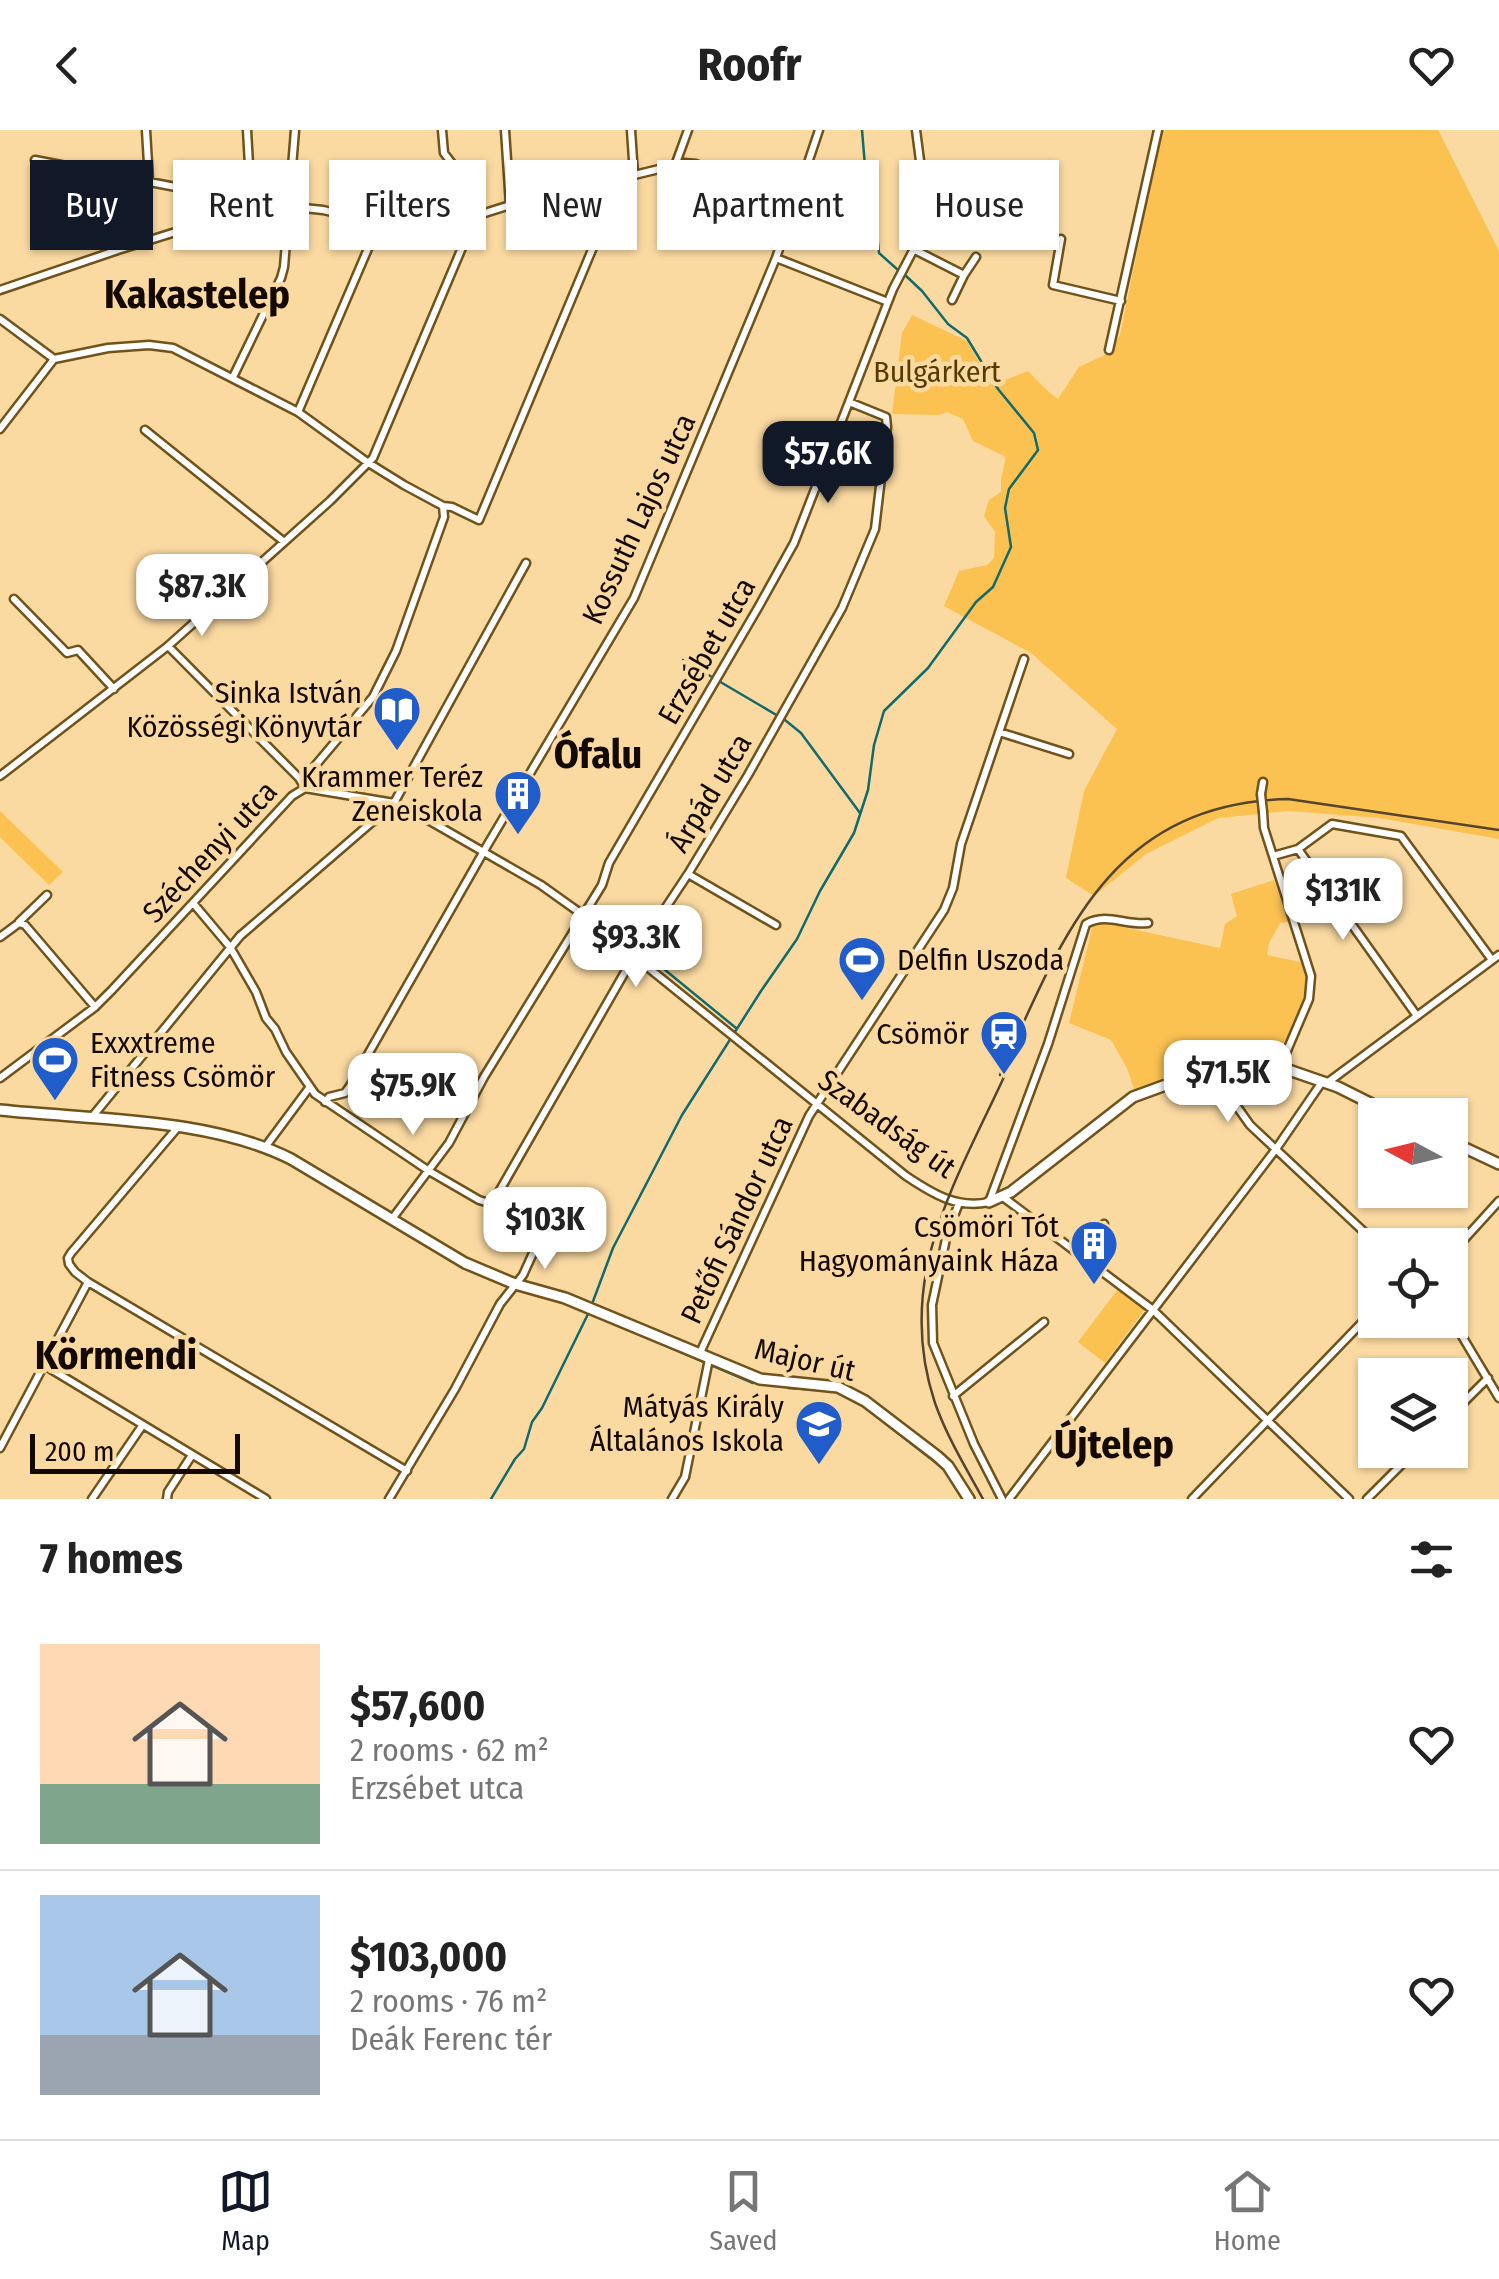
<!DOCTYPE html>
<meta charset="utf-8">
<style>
body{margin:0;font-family:"Fira Sans Condensed",sans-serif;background:#f6f6f6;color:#222;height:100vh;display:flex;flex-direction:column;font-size:38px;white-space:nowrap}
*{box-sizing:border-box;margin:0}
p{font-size:32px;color:#767676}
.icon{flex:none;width:55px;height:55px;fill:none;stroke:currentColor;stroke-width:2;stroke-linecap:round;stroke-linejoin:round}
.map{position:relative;height:1369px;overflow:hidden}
.sheet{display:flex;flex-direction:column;background:#fff;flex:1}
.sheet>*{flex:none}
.hud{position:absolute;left:30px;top:30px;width:1440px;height:90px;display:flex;gap:20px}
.needle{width:65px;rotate:277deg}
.buttons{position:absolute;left:1358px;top:968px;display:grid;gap:20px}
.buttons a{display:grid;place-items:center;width:110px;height:110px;border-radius:0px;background:#fff;box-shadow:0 2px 8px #0004;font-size:50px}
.scale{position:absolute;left:30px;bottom:25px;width:210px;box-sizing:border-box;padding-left:10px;border:5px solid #140900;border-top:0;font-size:28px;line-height:35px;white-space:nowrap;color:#140900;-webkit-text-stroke:8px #fbdaa2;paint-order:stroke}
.price{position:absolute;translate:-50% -85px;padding:0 22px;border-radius:20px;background:#fff;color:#222;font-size:32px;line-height:65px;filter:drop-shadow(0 2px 5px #0008)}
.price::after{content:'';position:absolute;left:50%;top:60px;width:30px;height:22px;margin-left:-15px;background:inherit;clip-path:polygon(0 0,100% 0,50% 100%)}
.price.selected{background:#111827;color:#fff}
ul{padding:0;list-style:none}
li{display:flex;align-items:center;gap:30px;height:250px;padding:0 40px}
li+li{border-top:2px solid #e0e0e0}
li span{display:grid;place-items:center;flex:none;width:280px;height:200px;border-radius:0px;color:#555}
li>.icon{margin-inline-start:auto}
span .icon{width:120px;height:120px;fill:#fffc;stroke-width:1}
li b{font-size:42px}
h2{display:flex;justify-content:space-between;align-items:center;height:120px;padding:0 40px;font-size:42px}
.pill{padding:0 35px;border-radius:0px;background:#fff;box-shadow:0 2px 8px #0004;font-size:35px;line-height:90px}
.pill.selected{background:#111827;color:#fff}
header{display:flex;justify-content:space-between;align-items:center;height:130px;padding:0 40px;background:#fff;font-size:45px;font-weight:700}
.dock{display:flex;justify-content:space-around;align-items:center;height:140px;border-top:2px solid #e0e0e0;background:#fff;font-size:28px;color:#767676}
.dock a{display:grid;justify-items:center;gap:5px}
.dock .selected{color:#111827}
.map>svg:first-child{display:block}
.green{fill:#fbc151}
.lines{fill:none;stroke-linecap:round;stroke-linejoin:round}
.stream{stroke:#126a6c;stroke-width:2.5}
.street-casing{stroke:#70531a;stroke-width:11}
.secondary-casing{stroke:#70531a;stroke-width:14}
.street{stroke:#fff;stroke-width:6}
.secondary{stroke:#fff;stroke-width:9}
.tram{stroke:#55442e;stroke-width:2.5}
.street-bridge-casing{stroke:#70531a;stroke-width:11;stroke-linecap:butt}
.street-bridge{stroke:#fff;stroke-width:6}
.labels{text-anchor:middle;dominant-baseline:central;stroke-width:9;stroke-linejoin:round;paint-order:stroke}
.park-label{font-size:30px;fill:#563b00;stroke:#fbdaa2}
.street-label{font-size:30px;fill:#140900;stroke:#fbdaa2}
.poi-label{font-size:30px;fill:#140900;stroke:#fbdaa2;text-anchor:end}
.district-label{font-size:40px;font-weight:bold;fill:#140900;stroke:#fbdaa2}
</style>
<header><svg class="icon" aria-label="back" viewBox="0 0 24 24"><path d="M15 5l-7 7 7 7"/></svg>Roofr<svg class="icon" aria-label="heart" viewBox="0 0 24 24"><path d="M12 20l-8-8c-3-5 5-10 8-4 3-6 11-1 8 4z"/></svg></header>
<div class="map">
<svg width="1499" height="1369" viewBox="0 0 1499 1369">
<rect width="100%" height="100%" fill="#fbdaa2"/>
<path class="green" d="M1162,0H1438L1499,121V709L1379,688L1289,681L1218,688L1146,724L1094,766L1066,748L1084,661L1117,599L1031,523L944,476L959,441L987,435L994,428L995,402L984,386L989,370L1001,362V349L1006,327L973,311L963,289L947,282L939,285L892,284L902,203L912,185L967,211L992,255L1028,241L1050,263L1058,269L1079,237L1109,223L1120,205Z
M0,681L63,742L49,755L0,707Z
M1274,750L1288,792L1280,793L1269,813L1267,825L1305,833C1315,862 1294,891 1282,917H1277C1230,935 1181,941 1134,959L1127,938L1111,910L1069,893L1093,794L1104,793L1220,818L1225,794L1237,786L1231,764Z
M1118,1159L1145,1179L1105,1233L1078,1212Z"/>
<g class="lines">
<path class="stream" d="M862,0L865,36L861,73L864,79L875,83L879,123L898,140
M683,530L785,590L801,603L860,683
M648,826L736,898
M484,1146L501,1153
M564,1172L753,1253
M592,1174L613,1118L682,985L761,861L797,809L820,761L854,703L868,660L874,615L884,581L928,538L976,472L993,457L1011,417L1005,378L1009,359L1038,320L1034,303L998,259L967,208L948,194L922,161L905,145
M788,1258L822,1260
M885,1293L944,1339L950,1346
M491,1369L515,1329L524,1319L532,1292L542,1278L589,1182"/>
<g class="street-casing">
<path id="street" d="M146,0L149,50
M247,0L251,70
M442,0L444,23L457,40L459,91
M505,0L510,75
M631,0L634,45
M35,30L264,74
M676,33L688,0
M1061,109L1053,155L1121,171
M915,120L964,145L952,170
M776,128L888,172
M964,145L976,127
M0,160L118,120L265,74L323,80L379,93L420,98L450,94L510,75L684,33L696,34L795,74
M0,189L54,229
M1109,220L1158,0
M54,229L108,218L149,215L173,218L298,282L367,332L404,355L443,376L452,377L479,390L622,48
M233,247L281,148L284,137L295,0
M298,282L379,93
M0,299L54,229
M145,300L283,411
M14,469L67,523L78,520L114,559
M168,516L299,648L305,658
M999,602L1069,624
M0,646L168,516L330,371L373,328L475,87
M305,658L394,673L409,679L541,755L583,785L906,1046C933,1064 957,1079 989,1072L1048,914L1086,794C1106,782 1127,796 1148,793
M1261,664L1263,652
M1263,682L1264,698L1311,846L1309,869L1280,937
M1298,719L1417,886
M1273,726L1298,719L1332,694L1401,706L1492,830
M688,744L776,795
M193,773L230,817L256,862L266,888L275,899L286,922L315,964L429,1041L479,1070L492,1074L534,1099L538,1105V1112L523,1145L500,1174L455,1259L389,1369
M19,792L47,765
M0,807L19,793L25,795L95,877
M1225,941L1238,978L1250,995L1378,1115
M0,948L95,877L112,860L292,666L305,658L314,637L373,567L396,521L444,387L443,376
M1327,953L1499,825
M325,972L329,967L345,963L350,956L488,714L634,468L776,128L819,0
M92,987L240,806L394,673L526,433
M178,997L71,1123L68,1128L69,1134L75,1142L88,1152L407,1341
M266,1016L309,958
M1003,1067L1153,1180L1349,1369
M959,1073L947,1104L932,1175L933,1213L974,1314L1002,1369
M492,1074L637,821L688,744L748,645L842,478L875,399L887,297L886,287L849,272
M392,1089L449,1013L484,947L602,755L609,733L759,476L794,413L893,159L928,92L916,0
M1073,1120L1104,1094
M1450,1125L1499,1071
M1450,1186L1499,1268
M699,1225L809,986L944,780L953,758L961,714L1024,529
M44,1235L266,1369
M953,1266L1044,1192
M1450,1286L1488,1248
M0,1318L88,1152
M92,1369L142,1296
M167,1369L168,1362L192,1325
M672,1369L685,1347L709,1229
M1009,1369L1276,1019L1322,952
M1192,1369L1375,1179
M1367,1369L1416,1320"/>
</g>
<g class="secondary-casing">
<path id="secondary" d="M0,980C92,990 208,987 291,1029L465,1133L515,1154L565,1168L760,1249L838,1257L865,1271L937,1326L948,1336L969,1369
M1450,1011L1499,1034
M989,1072L1011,1062L1133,967L1163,956L1249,936L1280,937L1338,957L1394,985"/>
</g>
<use href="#street" class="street"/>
<use href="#secondary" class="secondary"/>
<path class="tram" d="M1000,945C1063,805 1110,674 1288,669L1499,700
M983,1369C966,1338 947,1307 935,1273C894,1150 954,1055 1004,947"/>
<g class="street-bridge-casing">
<path id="street-bridge" d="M1261,664L1263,682"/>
</g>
<use href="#street-bridge" class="street-bridge"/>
</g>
<defs>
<g id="library-pin" transform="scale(2.5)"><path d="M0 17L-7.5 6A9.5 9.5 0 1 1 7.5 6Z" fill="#205dca" stroke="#fbdaa2"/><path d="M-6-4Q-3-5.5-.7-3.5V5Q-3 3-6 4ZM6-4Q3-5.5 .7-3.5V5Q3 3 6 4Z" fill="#fff"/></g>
<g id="building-pin" transform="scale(2.5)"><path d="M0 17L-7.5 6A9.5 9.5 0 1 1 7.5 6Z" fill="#205dca" stroke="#fbdaa2"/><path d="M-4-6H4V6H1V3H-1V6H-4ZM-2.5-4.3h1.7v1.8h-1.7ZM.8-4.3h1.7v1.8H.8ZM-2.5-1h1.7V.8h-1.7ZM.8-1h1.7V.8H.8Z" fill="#fff"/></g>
<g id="stadium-pin" transform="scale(2.5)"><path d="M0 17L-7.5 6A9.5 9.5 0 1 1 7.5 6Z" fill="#205dca" stroke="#fbdaa2"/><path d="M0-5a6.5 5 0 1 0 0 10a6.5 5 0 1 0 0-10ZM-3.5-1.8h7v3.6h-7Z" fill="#fff"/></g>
<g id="station-pin" transform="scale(2.5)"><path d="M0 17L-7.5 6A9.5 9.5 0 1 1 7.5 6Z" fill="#205dca" stroke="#fbdaa2"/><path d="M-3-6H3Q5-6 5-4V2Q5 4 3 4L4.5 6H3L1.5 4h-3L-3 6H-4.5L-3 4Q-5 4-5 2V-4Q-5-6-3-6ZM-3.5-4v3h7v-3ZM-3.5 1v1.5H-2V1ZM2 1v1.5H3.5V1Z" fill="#fff"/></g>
<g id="school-pin" transform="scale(2.5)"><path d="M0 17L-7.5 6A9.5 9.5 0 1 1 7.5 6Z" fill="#205dca" stroke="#fbdaa2"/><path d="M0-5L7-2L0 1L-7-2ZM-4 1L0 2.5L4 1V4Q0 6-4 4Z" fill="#fff"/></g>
</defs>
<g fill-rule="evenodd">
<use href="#library-pin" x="397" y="580"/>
<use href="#building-pin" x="518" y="664"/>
<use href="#stadium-pin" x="862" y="830"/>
<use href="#station-pin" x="1004" y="904"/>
<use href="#stadium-pin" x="55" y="930"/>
<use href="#building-pin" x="1094" y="1114"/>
<use href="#school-pin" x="819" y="1294"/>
</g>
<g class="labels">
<g class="park-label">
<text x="937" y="242">Bulgárkert</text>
</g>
<g class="street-label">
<text transform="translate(639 389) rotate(-65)">Kossuth Lajos utca</text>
<text transform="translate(707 521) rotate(-60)">Erzsébet utca</text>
<text transform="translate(710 663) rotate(-59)">Árpád utca</text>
<text transform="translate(210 722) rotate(-47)">Széchenyi utca</text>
<text transform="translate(887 994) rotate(36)">Szabadság út</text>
<text transform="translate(737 1090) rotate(-65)">Petőfi Sándor utca</text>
<text transform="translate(805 1230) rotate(13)">Major út</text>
</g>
<g class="poi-label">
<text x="362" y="563">Sinka István<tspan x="362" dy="34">Közösségi Könyvtár</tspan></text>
<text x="483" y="647">Krammer Teréz<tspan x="483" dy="34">Zeneiskola</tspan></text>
<text x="897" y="830" text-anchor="start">Delfin Uszoda</text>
<text x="969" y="904">Csömör</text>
<text x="90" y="913" text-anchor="start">Exxxtreme<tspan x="90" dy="34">Fitness Csömör</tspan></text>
<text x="1059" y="1097">Csömöri Tót<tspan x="1059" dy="34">Hagyományaink Háza</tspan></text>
<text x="784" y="1277">Mátyás Király<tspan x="784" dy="34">Általános Iskola</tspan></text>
</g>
<g class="district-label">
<text x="197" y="165">Kakastelep</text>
<text x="598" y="625">Ófalu</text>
<text x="116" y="1226">Körmendi</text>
<text x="1114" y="1315">Újtelep</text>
</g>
</g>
</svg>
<div class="buttons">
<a><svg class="needle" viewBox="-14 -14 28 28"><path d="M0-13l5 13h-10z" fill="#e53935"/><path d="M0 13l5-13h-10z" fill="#767676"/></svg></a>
<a><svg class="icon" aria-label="locate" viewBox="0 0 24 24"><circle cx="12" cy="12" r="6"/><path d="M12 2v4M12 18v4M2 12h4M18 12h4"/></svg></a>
<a><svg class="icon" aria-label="layers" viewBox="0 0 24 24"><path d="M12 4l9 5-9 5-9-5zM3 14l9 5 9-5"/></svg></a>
</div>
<div class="scale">200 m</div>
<b class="price selected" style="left:828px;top:376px">$57.6K</b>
<b class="price" style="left:202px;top:509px">$87.3K</b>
<b class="price" style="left:1343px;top:813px">$131K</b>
<b class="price" style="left:636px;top:860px">$93.3K</b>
<b class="price" style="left:1228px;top:995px">$71.5K</b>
<b class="price" style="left:413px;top:1008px">$75.9K</b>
<b class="price" style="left:545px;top:1142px">$103K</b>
<div class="hud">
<a class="pill selected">Buy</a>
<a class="pill">Rent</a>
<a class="pill">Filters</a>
<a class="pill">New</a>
<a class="pill">Apartment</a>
<a class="pill">House</a>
</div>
</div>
<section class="sheet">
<h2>7 homes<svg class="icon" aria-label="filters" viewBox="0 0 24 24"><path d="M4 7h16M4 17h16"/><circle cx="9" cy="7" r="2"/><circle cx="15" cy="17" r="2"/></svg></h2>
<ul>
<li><span style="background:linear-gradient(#ffd9b3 70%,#7fa58c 0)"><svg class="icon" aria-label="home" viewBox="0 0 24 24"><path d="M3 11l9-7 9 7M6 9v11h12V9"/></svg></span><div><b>$57,600</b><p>2 rooms · 62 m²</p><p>Erzsébet utca</p></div><svg class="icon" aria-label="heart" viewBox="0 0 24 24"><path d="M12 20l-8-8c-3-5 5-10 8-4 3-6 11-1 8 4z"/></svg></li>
<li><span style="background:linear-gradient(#a9c7e8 70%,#9aa5b1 0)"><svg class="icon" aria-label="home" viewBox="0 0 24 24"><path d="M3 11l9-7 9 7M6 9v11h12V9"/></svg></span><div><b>$103,000</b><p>2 rooms · 76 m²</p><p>Deák Ferenc tér</p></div><svg class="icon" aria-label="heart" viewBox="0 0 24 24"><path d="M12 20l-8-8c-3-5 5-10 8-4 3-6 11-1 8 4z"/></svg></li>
</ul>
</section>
<nav class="dock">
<a class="selected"><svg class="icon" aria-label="map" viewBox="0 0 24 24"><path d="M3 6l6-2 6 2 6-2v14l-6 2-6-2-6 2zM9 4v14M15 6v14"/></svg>Map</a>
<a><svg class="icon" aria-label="saved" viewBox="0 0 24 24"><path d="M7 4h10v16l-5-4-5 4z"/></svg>Saved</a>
<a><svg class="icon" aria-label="home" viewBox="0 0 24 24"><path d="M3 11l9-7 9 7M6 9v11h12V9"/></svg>Home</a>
</nav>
